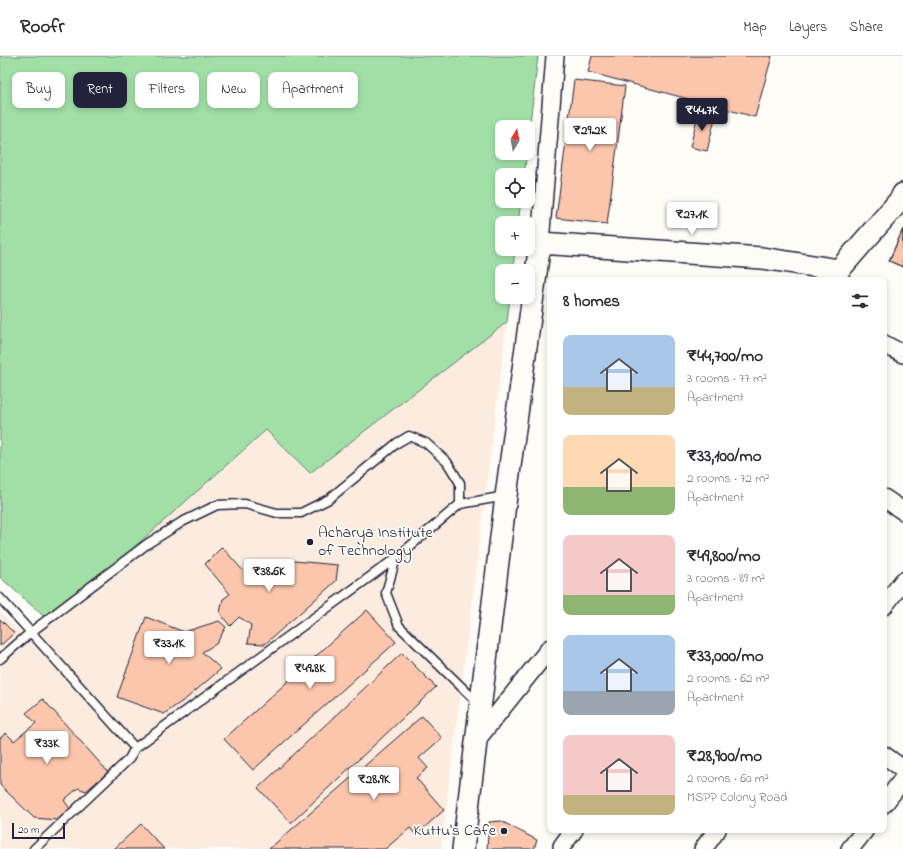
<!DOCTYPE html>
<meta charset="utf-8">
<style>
body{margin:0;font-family:"Indie Flower",sans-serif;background:#f2f2f3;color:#2b2b33;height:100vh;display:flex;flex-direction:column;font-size:15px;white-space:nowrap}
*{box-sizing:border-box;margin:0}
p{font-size:13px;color:#7c7c81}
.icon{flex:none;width:22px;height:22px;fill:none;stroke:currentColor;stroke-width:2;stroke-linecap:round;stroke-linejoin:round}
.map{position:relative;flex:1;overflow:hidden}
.panel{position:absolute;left:547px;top:221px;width:340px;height:556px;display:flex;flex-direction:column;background:#fff;border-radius:8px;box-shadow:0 2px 6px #0003}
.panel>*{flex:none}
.guide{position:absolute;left:12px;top:16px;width:380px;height:36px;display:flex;gap:8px}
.needle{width:26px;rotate:10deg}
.tools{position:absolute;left:495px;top:64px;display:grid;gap:8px}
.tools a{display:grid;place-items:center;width:40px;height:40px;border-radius:8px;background:#fff;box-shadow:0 2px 6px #0003;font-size:20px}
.scale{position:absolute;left:12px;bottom:10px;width:53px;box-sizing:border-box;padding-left:4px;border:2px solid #22223b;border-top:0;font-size:11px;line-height:14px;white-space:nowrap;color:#22223b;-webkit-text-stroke:3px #fdfcf7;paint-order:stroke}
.price{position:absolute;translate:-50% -34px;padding:0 9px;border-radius:4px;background:#fff;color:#222;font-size:13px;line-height:26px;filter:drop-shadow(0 1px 2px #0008)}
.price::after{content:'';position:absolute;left:50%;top:24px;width:12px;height:9px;margin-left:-6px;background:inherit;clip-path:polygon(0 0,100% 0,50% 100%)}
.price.selected{background:#22223b;color:#fff}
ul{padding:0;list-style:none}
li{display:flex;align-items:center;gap:12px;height:100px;padding:0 16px}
li span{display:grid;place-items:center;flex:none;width:112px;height:80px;border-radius:8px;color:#555}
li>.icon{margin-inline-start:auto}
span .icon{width:48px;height:48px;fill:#fffc;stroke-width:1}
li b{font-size:17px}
h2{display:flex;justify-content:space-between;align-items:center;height:48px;padding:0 16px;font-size:17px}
.pill{padding:0 14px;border-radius:8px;background:#fff;box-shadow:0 2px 6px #0003;font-size:14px;line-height:36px}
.pill.selected{background:#22223b;color:#fff}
header{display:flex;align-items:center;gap:24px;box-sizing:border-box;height:56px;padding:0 20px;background:#fff;border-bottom:1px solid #e1e1e2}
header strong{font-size:19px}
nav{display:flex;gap:22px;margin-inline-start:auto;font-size:14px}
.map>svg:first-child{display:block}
.built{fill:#fcece0}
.green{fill:#a1dfa6;stroke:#628070}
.building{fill:#fbc6ac;stroke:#22223b}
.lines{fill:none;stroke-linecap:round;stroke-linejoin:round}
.service-casing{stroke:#22223b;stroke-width:11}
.minor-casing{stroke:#22223b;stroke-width:20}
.tertiary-casing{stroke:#22223b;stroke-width:24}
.service{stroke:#fdfcf7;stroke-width:8}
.minor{stroke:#fdfcf7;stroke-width:17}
.tertiary{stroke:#fdfcf7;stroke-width:21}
.poi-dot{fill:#22223b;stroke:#fdfcf7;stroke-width:1.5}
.labels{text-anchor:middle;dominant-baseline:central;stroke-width:3.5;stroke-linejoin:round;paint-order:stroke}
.poi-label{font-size:16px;fill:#22223b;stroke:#fdfcf7;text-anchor:start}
</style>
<header>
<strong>Roofr</strong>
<nav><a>Map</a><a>Layers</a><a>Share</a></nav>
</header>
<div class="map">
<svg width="903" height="793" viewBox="0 0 903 793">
<rect width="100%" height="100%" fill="#fdfcf7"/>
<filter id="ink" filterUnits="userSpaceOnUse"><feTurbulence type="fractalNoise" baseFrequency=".025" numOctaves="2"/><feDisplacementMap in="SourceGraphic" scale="8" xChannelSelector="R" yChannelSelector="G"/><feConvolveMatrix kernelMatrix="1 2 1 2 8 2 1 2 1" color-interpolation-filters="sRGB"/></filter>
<g filter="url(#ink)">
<path class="built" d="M507,266L441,793H0V556L29,585L266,374L310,416Z"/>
<path class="green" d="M0,0H538L528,84V71H502V97H527L524,119H502V145H521L518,167H502V193H515L513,215H502V241H510L507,266L310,417L266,374L50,566L0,521Z"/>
<path class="building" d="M592,0H772L755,61L588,16Z
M574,24L625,30L607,168L556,162Z
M698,58L715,62L707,95L690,91Z
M903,173V211L889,205Z
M903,173V211L889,205Z
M222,491L246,518L255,512L258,517L279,504L286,512L294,505L338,509L336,525L265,588L248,587L251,569L239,561L230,570L220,557L223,543L230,538L205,508Z
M367,554L396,586L253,714L224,683Z
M146,561L184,576L219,565L226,571L216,588L202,596L221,613L187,642L164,658L117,641Z
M0,563L14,577L0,590Z
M402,597L436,631L291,767L258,732Z
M43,643L108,716L86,735L78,732L64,744L70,753L57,764L34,762L0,729V682L6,677L14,685L36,667L26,657Z
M422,660L442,682L419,702L428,712L416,722L444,754L416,779L410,772L385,793H269Z
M501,765L537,784L534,793H487L489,766Z
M141,768L164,793H114Z"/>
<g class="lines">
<g class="service-casing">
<path id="service" d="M0,542L135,692L129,703L34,793
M0,603L31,576L147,488L182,466L217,449L245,448L277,457H301L329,443L397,387L409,380L426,387L447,406L460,427V448
M478,647L399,570L386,537L396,502L460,448L506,440
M135,692L396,502"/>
</g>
<g class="minor-casing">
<path id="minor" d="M540,187L555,0
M884,288L903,298
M884,442L903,455
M884,550L903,525
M475,686L550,592
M884,699L903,713
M884,748L903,723
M562,790L574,774
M703,793L717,774
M850,793L865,774"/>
</g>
<g class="tertiary-casing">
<path id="tertiary" d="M463,793L506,440L540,187L762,202L839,214L900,144L903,138"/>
</g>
<use href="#service" class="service"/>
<use href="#minor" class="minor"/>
<use href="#tertiary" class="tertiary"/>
</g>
</g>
<g class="poi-dot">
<circle cx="310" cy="486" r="4"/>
<circle cx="504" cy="775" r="4"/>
</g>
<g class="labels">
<g class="poi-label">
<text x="318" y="477">Acharya Institute<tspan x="318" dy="18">of Technology</tspan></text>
<text x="496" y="775" text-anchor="end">Kuttu's Cafe</text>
</g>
</g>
</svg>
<div class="tools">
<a><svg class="needle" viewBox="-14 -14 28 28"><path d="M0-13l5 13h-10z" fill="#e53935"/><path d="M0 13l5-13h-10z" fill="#7c7c81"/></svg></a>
<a><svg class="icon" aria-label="locate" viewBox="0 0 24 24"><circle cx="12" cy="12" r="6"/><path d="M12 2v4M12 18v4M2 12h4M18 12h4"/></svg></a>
<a>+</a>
<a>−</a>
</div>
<div class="scale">20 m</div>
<b class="price selected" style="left:702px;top:76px">₹44.7K</b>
<b class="price" style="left:590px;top:96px">₹29.2K</b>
<b class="price" style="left:692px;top:180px">₹27.1K</b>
<b class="price" style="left:269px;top:537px">₹38.6K</b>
<b class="price" style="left:169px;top:609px">₹33.1K</b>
<b class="price" style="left:310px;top:634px">₹49.8K</b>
<b class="price" style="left:47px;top:709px">₹33K</b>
<b class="price" style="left:374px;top:745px">₹28.9K</b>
<div class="guide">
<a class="pill">Buy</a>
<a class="pill selected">Rent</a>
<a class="pill">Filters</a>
<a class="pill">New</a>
<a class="pill">Apartment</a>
</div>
<section class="panel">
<h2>8 homes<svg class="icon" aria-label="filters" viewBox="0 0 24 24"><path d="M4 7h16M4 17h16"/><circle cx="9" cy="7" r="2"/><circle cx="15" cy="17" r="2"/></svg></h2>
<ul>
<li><span style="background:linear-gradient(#a9c7e8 65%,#c2b280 0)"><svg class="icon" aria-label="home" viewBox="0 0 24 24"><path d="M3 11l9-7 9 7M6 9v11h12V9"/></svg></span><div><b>₹44,700/mo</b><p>3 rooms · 77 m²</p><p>Apartment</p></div></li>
<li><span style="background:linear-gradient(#ffd9b3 65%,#8fb573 0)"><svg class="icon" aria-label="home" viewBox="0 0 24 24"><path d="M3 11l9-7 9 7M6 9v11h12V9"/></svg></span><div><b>₹33,100/mo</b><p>2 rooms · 72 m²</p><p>Apartment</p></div></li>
<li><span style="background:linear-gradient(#f6c9c9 75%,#8fb573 0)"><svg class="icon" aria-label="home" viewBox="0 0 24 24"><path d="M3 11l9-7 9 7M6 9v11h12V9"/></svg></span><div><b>₹49,800/mo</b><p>3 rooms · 89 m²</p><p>Apartment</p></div></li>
<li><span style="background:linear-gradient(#a9c7e8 70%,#9aa5b1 0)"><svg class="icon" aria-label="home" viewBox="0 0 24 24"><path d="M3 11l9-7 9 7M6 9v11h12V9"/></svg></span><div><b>₹33,000/mo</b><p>2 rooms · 62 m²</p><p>Apartment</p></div></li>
<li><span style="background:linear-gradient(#f6c9c9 75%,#c2b280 0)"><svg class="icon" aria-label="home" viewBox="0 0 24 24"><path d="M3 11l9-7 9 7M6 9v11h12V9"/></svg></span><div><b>₹28,900/mo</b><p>2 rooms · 60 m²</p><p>MSPP Colony Road</p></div></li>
</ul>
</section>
</div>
